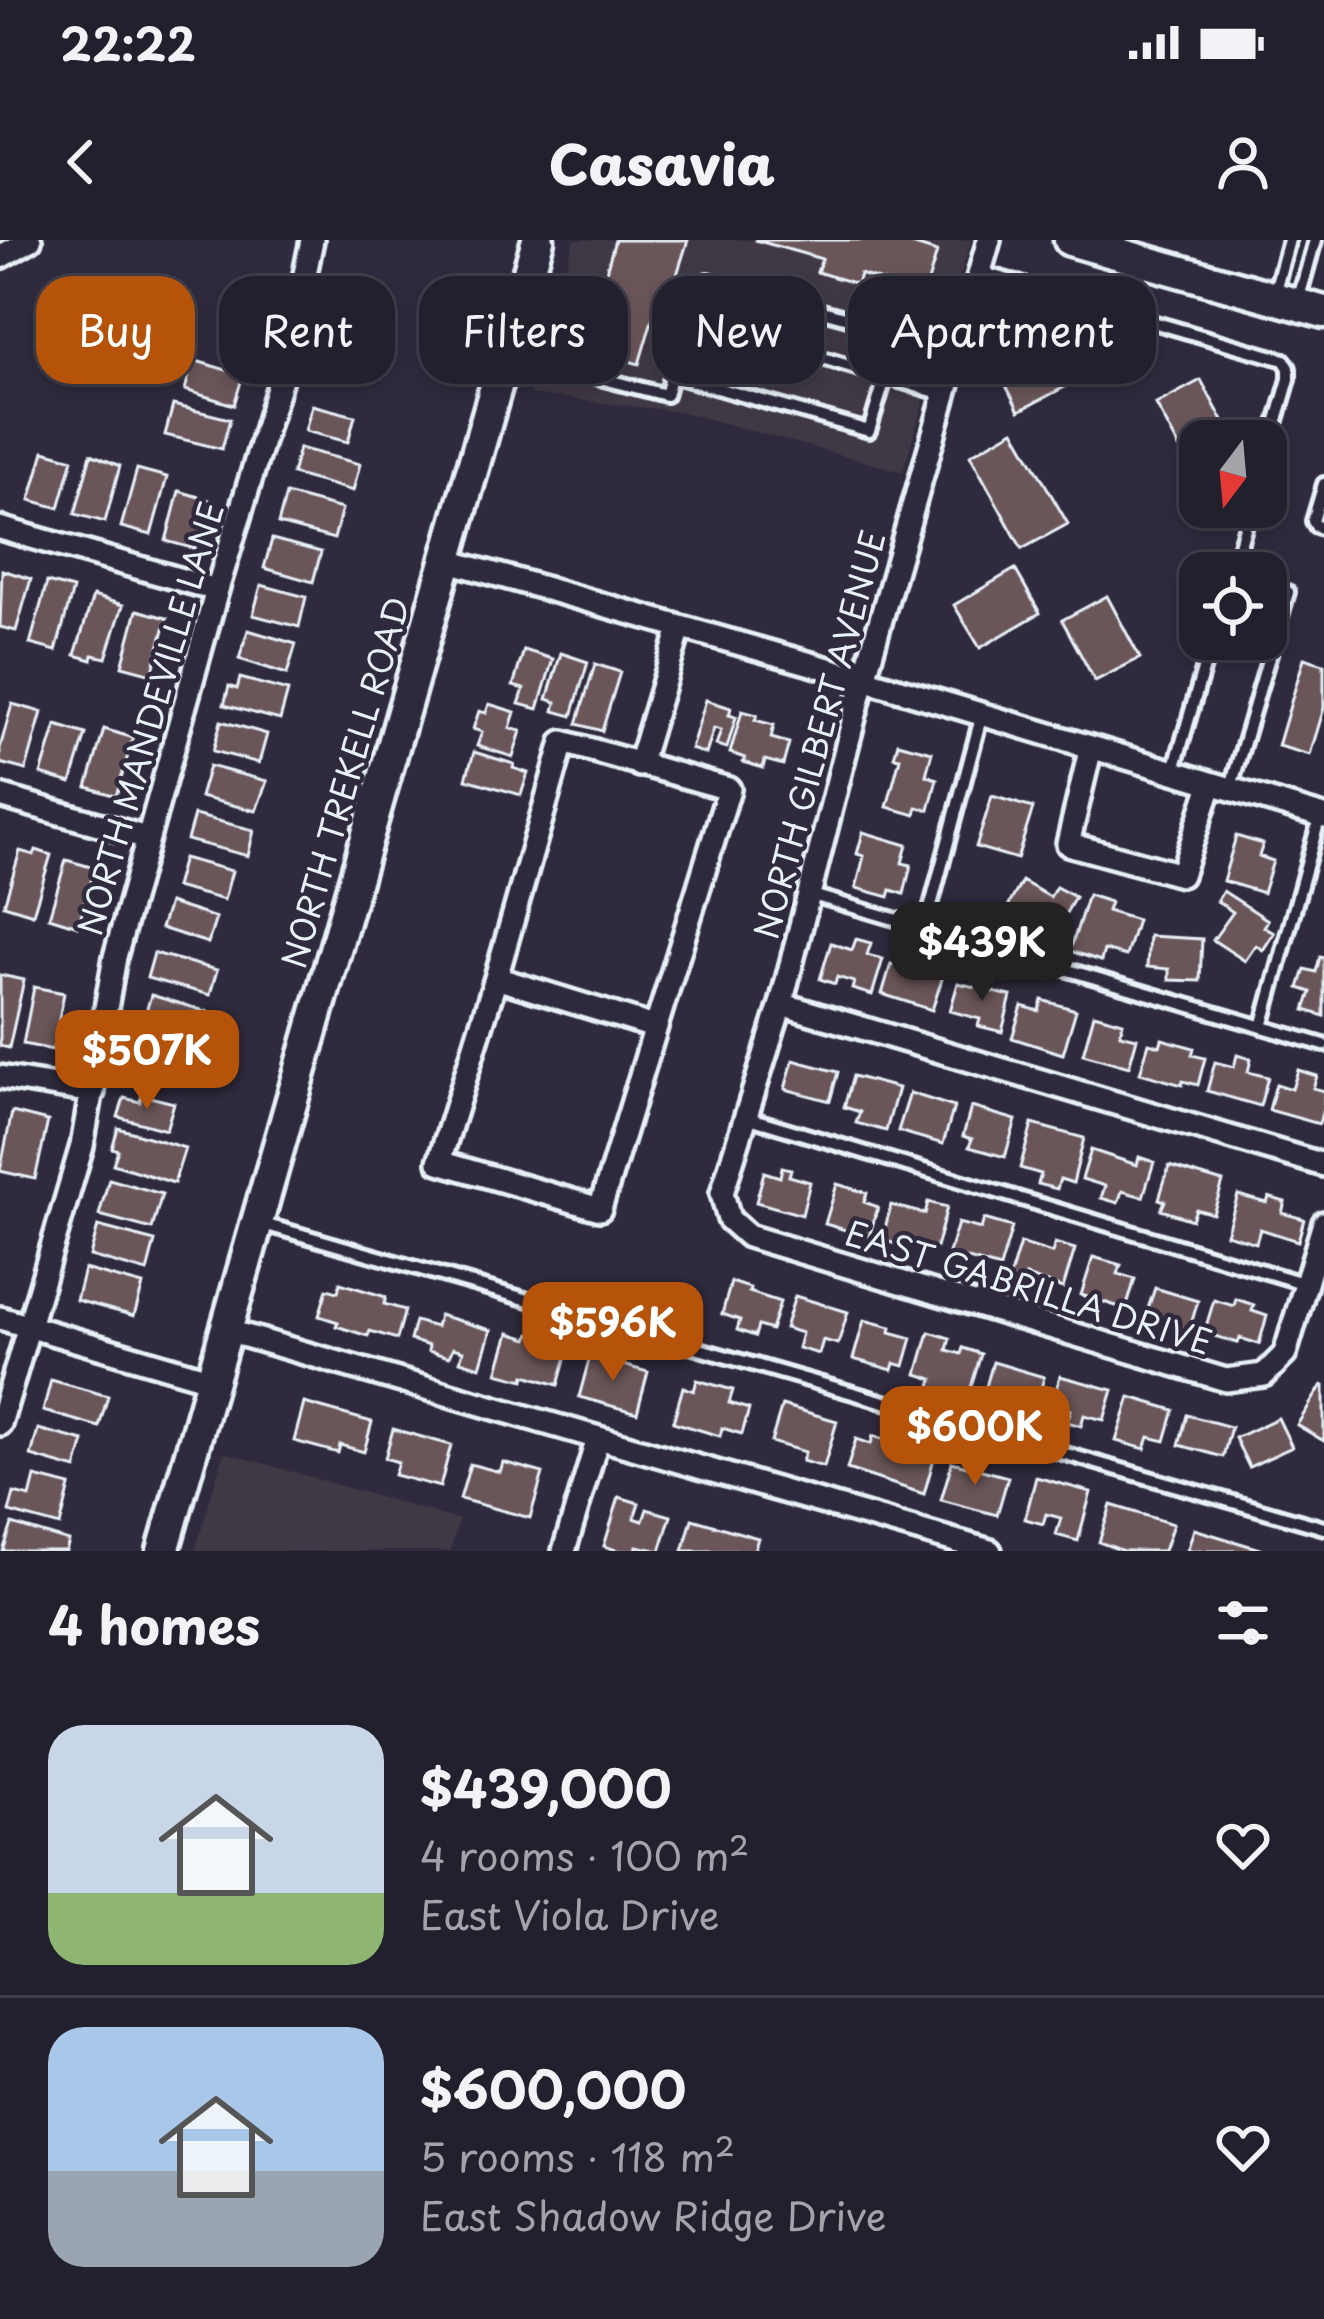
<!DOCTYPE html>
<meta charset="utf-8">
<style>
body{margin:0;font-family:"Playpen Sans",sans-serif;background:#2f2d3a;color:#f1f3f6;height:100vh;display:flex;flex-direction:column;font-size:45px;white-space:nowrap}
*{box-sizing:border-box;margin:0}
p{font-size:39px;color:#a3a3aa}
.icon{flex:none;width:66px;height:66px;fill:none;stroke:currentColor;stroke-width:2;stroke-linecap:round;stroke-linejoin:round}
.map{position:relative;height:1311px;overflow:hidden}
.sheet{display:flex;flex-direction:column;background:#23202e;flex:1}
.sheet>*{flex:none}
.banner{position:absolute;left:36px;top:36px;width:1254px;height:108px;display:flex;gap:24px}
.needle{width:78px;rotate:196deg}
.buttons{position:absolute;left:1179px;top:180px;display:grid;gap:24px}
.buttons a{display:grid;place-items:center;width:108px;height:108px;border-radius:24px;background:#23202e;box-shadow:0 6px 18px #0003,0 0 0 3px #403e4a;font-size:60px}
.price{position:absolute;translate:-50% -102px;padding:0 27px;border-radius:24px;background:#b45309;color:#fff;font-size:39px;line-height:78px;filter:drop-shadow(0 3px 6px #0008)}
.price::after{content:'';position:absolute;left:50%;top:72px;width:36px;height:27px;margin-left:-18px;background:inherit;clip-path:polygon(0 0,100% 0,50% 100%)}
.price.selected{background:#222;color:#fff}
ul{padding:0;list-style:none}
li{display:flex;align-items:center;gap:36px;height:300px;padding:0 48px}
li+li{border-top:3px solid #403e4a}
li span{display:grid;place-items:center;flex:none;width:336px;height:240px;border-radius:36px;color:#555}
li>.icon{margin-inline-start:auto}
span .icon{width:144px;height:144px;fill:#fffc;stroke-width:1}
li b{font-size:51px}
h2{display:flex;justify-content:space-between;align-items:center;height:144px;padding:0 48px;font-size:51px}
.pill{padding:0 42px;border-radius:36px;background:#23202e;box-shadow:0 6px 18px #0003,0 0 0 3px #403e4a;font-size:42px;line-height:108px}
.pill.selected{background:#b45309;color:#fff}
.status{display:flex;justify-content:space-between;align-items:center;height:84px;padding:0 60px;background:#23202e;direction:ltr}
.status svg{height:33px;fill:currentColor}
header{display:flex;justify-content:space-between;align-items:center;height:156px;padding:0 48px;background:#23202e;font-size:54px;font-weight:800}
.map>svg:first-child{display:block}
.built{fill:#413745}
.building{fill:#6b5659;stroke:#e8f1f8;stroke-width:3}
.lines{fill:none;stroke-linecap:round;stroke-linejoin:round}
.lane-casing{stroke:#e8f1f8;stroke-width:20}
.street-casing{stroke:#e8f1f8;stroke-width:30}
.secondary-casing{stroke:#e8f1f8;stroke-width:39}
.lane{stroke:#2f2a3d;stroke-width:10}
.street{stroke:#2f2a3d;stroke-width:21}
.secondary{stroke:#2f2a3d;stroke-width:30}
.labels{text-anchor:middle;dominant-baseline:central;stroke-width:9;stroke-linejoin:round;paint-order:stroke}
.street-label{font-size:33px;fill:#e8f1f8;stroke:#2f2a3d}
</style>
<div class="status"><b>22:22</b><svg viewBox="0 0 49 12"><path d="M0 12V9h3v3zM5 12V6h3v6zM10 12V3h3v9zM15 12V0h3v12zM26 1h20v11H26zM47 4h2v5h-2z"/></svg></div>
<header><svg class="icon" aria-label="back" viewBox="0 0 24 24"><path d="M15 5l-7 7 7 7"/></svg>Casavia<svg class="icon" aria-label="person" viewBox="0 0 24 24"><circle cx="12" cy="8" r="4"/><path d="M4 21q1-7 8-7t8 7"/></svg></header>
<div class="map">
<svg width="1324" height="1311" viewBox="0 0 1324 1311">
<rect width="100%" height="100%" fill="#2f2a3d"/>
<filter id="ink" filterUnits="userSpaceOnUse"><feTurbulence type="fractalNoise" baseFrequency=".00833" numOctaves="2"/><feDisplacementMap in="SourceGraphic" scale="24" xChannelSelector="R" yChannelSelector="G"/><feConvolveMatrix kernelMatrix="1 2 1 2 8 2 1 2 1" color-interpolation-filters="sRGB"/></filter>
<g filter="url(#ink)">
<path class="built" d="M574,0H971L903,232L682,172L529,154Z
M224,1212L459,1280L450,1311H195Z"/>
<path class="building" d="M615,0H688L668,63L658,60L639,124L594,111L587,98Z
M755,0H899L937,12L922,62L888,52L891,44L860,34L857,44L817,32L822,19Z
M1056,95L1080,139L1019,171L996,126Z
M193,120L243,135L234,165L185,150Z
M1201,140L1230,194L1218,201H1200V211L1185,219L1156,164Z
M173,165L230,179L222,209L165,195Z
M312,165L355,176L348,202L305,191Z
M1014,190L1068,284L1022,309L970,215Z
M299,208L360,224L353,251L292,234Z
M44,211L73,219L59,268L30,260Z
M91,214L120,226L105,282L75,274Z
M137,229L167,237L151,295L121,287Z
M179,251L209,260L195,309L166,301Z
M286,254L342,269L334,299L278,284Z
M272,299L321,312L313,342L264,328Z
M1015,329L1040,373L980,408L954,365Z
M2,330L31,339L16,391L0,387Z
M47,342L73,349L56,411L30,404Z
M261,345L306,357L299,387L253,375Z
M93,356L123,365L106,418L93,415L92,420L75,415Z
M1107,356L1140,418L1095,441L1062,380Z
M137,370L167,378L152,434L122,426Z
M248,390L296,404L287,434L239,419Z
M524,410L553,419L538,469L519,464L524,449L513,446Z
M561,413L588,422L572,476L554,471L556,462L547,459Z
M1304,418L1324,424V468L1310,515L1278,506Z
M595,424L620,432L602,491L577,484Z
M240,438L288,451L280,480L224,465L229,446L237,449Z
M706,460L731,468L729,475L736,477L727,508L716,505L721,490L714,488L706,514L691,509Z
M12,464L42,472L26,530L0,523V508Z
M489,464L515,472L510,488L521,491L513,517L477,506L482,492L473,489L479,471L486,473Z
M742,471L757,475L755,480L774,485L771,498L789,503L783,525L765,520L763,528L743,522L745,518L730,513Z
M221,481L267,494L259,523L213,511Z
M56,485L86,494L71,543L41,534Z
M104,489L133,498L116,556L87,547Z
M898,503L932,512L926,535L937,539L929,570L917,567L915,575L887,567L900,518L894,517Z
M474,512L514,524L513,528L528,533L521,555L466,539Z
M209,526L267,541L256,571L200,557Z
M992,556L1033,568L1017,619L976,607Z
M194,575L254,590L248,616L187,600Z
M863,592L907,605L902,623L911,625L904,654L891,650L889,657L856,648L864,616L857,614Z
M1236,596L1263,604L1259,616L1273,621L1263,653L1223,641Z
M36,610L51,615L33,674L4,665L20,611L34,615Z
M183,618L232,631L224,660L175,647Z
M66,620L95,628L78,686L49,677Z
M1022,641L1050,657L1056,647L1075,657L1051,700L1038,692L1032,702L999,683Z
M1223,651L1268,680L1264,687L1274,693L1263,710L1256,705L1245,721L1213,700L1233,672L1217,661Z
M1088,655L1110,662L1107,671L1137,680L1126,716L1104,710L1101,721L1070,711Z
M169,663L216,678L208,703L161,688Z
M1149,696L1202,699L1200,741L1169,740V729L1147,727Z
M856,699L871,703L867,715L883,719L872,755L852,749L854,742L837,737L835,744L820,739L831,703L852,710Z
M154,713L217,730L210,755L147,738Z
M1320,717L1324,718V776L1305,770L1311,752L1299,748L1305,729L1316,732Z
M911,722L944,733L932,770L882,754L891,724L908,730Z
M0,735L24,740L9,808L0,806Z
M978,735L992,739L989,751L1011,756L1002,792L978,786L980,779L950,771L958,743L975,747Z
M34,747L64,753L53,810L23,804Z
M151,755L208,772L200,802L142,785Z
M1042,760L1076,770L1063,814L1012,798L1022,766L1039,771Z
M1094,774L1123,782L1120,794L1137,798L1129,827L1083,814Z
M1162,799L1194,808L1192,815L1205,818L1198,845L1183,841L1182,845L1140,833L1149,803L1160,806Z
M140,800L197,818L188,846L132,829Z
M1237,815L1251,819L1248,832L1268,837L1260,866L1207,851L1215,822L1234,827Z
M793,820L838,832L830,861L785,849Z
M1298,830L1317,836L1313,848L1324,851V866L1319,884L1269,870L1276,844L1292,849Z
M853,836L898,848L886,891L856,883L860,872L844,867Z
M910,853L954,867L943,904L898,891Z
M142,855L174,863L166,890L118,877L124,858L140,862Z
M971,867L1016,880L1005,917L969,907L972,899L963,896Z
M12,872L48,881L35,939L0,931Z
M1032,884L1084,898L1073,943L1060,939L1057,949L1038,944L1041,934L1020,928Z
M118,888L185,908L174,943L113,924L118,910L112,908Z
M1091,910L1137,925L1139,917L1154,922L1143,957L1122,951L1118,963L1101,958L1105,946L1082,939Z
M1169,926L1223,942L1213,974L1196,969L1192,980L1161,970L1165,961L1159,959Z
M782,927L791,929L789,936L810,942L802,975L756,962L764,932L780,937Z
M109,939L162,954L152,989L99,975Z
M837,944L867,953L864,962L878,967L869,997L825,984Z
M1238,955L1267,963L1269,957L1285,962L1282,973L1304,979L1298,1001L1260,989L1256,1003L1226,994Z
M928,962L947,967L936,1008L898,998L896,1004L882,1000L891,965L925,974Z
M984,979L1012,987L1000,1028L965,1018L963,1024L947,1019L958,983L981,989Z
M98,986L155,1001L147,1032L90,1016Z
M1020,1003L1052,1013L1055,1003L1075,1009L1063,1048L1026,1036L1024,1043L1009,1039Z
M1093,1017L1121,1025L1118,1034L1135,1039L1126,1069L1081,1055Z
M84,1029L143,1045L134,1076L76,1060Z
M731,1042L750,1048L749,1052L780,1062L771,1090L758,1086L755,1096L737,1090L740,1080L722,1074Z
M340,1043L386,1057L384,1064L405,1070L397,1099L370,1091L368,1096L336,1086L338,1082L319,1076L327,1049L338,1052Z
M1155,1048L1198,1061L1189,1091L1145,1077Z
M795,1056L848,1072L838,1104L823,1100L819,1114L798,1108L802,1093L785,1088Z
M1236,1059L1254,1065L1252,1071L1267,1076L1259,1104L1240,1098L1238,1103L1204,1093L1214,1060L1234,1066Z
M439,1075L491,1090L480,1127L460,1121L463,1111L453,1108L449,1117L428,1111L429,1106L410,1100L415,1081L436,1087Z
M864,1080L891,1087L890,1092L912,1098L904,1126L894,1123L892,1130L853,1119Z
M929,1092L950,1098L947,1110L961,1114L963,1108L981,1114L967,1161L930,1150L933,1139L917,1134Z
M509,1093L528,1099L530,1094L569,1106L558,1145L525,1135L524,1140L497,1133Z
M590,1116L648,1132L637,1173L579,1157Z
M993,1122L1044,1137L1036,1168L1005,1159L1001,1170L981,1164Z
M1060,1136L1113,1150L1104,1180L1084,1175L1081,1186L1067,1182L1071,1170L1052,1165Z
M51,1140L108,1156L99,1187L43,1171Z
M697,1140L733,1150L729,1163L749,1169L742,1194L722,1188L720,1196L673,1182L683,1147L694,1151Z
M1322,1145L1324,1146V1201L1297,1185Z
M1130,1157L1174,1170L1165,1201L1149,1197L1145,1209L1116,1201Z
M304,1163L372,1182L364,1212L340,1205L338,1213L294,1201Z
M782,1165L837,1181L824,1227L802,1221L805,1212L771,1202Z
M1187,1175L1231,1187L1223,1217L1179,1205Z
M1278,1178L1292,1207L1249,1227L1235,1198Z
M38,1189L84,1201L76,1229L31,1216Z
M393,1189L451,1205L440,1247L394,1235L398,1222L385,1218Z
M873,1196L935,1215L924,1254L847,1229L856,1199L871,1204Z
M503,1222L543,1233L530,1278L460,1259L470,1224L500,1232Z
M952,1222L1008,1237L997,1275L941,1260Z
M35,1237L70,1246L60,1286L9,1272L14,1253L30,1257Z
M1036,1237L1091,1252L1078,1301L1056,1295L1061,1278L1046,1274L1043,1284L1025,1279Z
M619,1257L639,1263L634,1278L643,1281L647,1269L671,1276L660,1311L637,1306L636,1311H619L604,1306Z
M1111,1265L1173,1284L1164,1311H1123L1099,1302Z
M692,1279L758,1298L754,1311H683Z
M12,1284L69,1301L66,1311H3Z
M1194,1289L1266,1311H1187Z"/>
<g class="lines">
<g class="lane-casing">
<path id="lane" d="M980,32L1284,120L1289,128V139L1266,218
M1274,54L1289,0
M1298,61L1315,0
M511,115L666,155L688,78L943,154
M671,135L869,191L897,100L892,90L708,40L699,45L688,78
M1324,244L1313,281L1316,286L1324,289
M1232,333L1251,267
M1173,533L1212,399
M1230,550L1288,352
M809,654L1324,805
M925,688L982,474
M1262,787L1320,576
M746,877L1306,1044
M260,983L1324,1288"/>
</g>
<g class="street-casing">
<path id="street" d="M989,0L864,439L781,764L722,953L729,979L748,996L1226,1140L1264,1135L1285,1114L1324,983
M0,17L30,0
M0,288L217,350
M445,320L864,439L1324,577
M563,502L729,549L600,969L439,922L496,738Z
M1091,507L1068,604L1181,635L1211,545
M639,525L680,388
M0,556L147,598
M496,738L654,787
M781,764L1324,925
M0,837L93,852
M0,1078L212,1140
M225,1090L990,1311
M0,1184L82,906L115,717L217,350L289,112L312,0
M564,1311L598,1198"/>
</g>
<g class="secondary-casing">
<path id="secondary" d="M1070,0L1324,72
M163,1311L538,0"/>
</g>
<use href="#lane" class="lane"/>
<use href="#street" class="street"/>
<use href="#secondary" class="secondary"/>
</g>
</g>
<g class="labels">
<g class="street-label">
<text transform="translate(149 478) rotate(-74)">NORTH MANDEVILLE LANE</text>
<text transform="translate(818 494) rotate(-75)">NORTH GILBERT AVENUE</text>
<text transform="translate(344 542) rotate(-74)">NORTH TREKELL ROAD</text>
<text transform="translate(1029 1046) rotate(17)">EAST GABRILLA DRIVE</text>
</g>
</g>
</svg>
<div class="buttons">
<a><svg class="needle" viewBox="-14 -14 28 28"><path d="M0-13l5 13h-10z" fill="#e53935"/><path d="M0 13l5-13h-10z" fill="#a3a3aa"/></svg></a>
<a><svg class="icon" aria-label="locate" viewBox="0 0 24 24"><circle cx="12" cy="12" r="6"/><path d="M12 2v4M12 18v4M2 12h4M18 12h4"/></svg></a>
</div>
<b class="price selected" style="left:982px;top:764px">$439K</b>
<b class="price" style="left:147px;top:872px">$507K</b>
<b class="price" style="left:613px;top:1144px">$596K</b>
<b class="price" style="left:975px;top:1248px">$600K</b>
<div class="banner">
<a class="pill selected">Buy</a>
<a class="pill">Rent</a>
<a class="pill">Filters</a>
<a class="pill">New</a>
<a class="pill">Apartment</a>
</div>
</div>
<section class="sheet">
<h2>4 homes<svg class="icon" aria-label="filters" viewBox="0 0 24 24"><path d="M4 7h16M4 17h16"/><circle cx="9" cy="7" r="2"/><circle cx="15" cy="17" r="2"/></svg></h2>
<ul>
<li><span style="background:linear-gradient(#c9d6e8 70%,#8fb573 0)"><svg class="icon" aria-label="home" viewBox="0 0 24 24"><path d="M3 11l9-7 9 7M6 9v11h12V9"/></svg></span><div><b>$439,000</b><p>4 rooms · 100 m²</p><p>East Viola Drive</p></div><svg class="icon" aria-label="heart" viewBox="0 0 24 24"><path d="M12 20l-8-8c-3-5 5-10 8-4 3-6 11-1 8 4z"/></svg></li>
<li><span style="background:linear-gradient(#a9c7e8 60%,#9aa5b1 0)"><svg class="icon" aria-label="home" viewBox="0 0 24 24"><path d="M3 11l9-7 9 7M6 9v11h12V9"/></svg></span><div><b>$600,000</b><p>5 rooms · 118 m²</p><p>East Shadow Ridge Drive</p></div><svg class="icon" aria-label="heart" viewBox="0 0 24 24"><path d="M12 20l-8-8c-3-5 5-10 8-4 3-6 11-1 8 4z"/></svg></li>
</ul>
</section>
